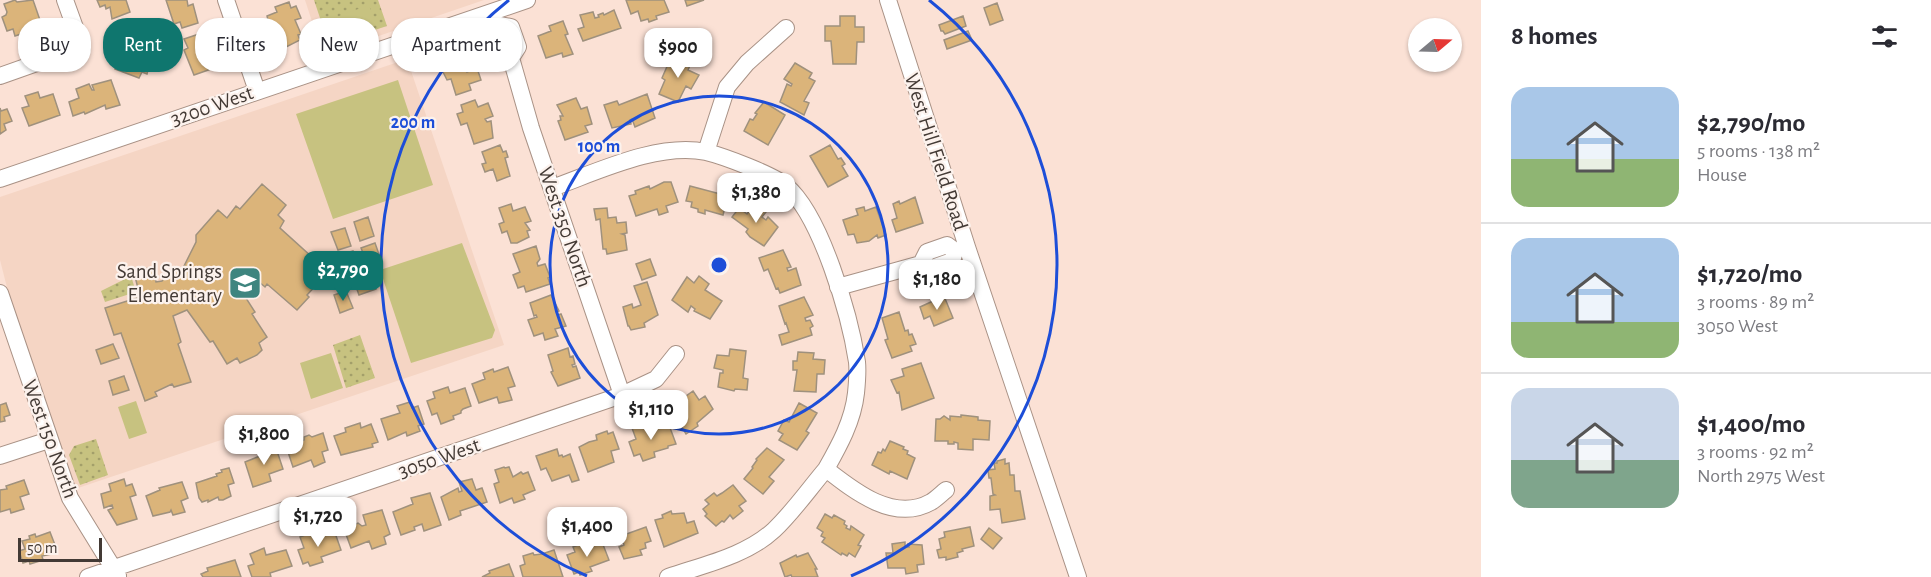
<!DOCTYPE html>
<meta charset="utf-8">
<style>
body{margin:0;font-family:"Alegreya Sans",sans-serif;background:#f7f7f7;color:#2b2b33;height:100vh;display:flex;flex-direction:column;font-size:22px;white-space:nowrap}
*{box-sizing:border-box;margin:0}
p{font-size:20px;color:#7c7c81}
.icon{flex:none;width:33px;height:33px;fill:none;stroke:currentColor;stroke-width:2;stroke-linecap:round;stroke-linejoin:round}
.map{position:relative;flex:1;overflow:hidden}
.panel{display:flex;flex-direction:column;background:#fff;width:450px}
.panel>*{flex:none}
.hud{position:absolute;left:18px;top:18px;width:570px;height:54px;display:flex;gap:12px}
.needle{width:39px;rotate:71deg}
.buttons{position:absolute;left:1408px;top:18px;display:grid;gap:12px}
.buttons a{display:grid;place-items:center;width:54px;height:54px;border-radius:50%;background:#fff;box-shadow:0 2px 4px #0004;font-size:30px}
.scale{position:absolute;left:18px;bottom:15px;width:84px;box-sizing:border-box;padding-left:6px;border:3px solid #433a35;border-top:0;font-size:16px;line-height:21px;white-space:nowrap;color:#433a35;-webkit-text-stroke:4px #fcf2ed;paint-order:stroke}
.price{position:absolute;translate:-50% -51px;padding:0 14px;border-radius:12px;background:#fff;color:#222;font-size:20px;line-height:39px;filter:drop-shadow(0 2px 3px #0008)}
.price::after{content:'';position:absolute;left:50%;top:36px;width:18px;height:14px;margin-left:-9px;background:inherit;clip-path:polygon(0 0,100% 0,50% 100%)}
.price.on{background:#0f766e;color:#fff}
ul{padding:0;list-style:none}
li{display:flex;align-items:center;gap:18px;height:150px;padding:0 30px}
li+li{border-top:2px solid #e1e1e2}
li span{display:grid;place-items:center;flex:none;width:168px;height:120px;border-radius:18px;color:#555}
li>.icon{margin-inline-start:auto}
span .icon{width:72px;height:72px;fill:#fffc;stroke-width:1}
li b{font-size:26px}
h2{display:flex;justify-content:space-between;align-items:center;height:72px;padding:0 30px;font-size:26px}
.pill{padding:0 21px;border-radius:24px;background:#fff;box-shadow:0 2px 4px #0004;font-size:21px;line-height:54px}
.pill.on{background:#0f766e;color:#fff}
main{display:flex;flex:1;min-height:0}
.map>svg:first-child{display:block}
.built{fill:#f5d5c4}
.park{fill:url(#park-dots)}
.pitch{fill:#c7c280}
.building{fill:#dbb47a;stroke:#9f917d;stroke-width:1.5}
.lines{fill:none;stroke-linecap:round;stroke-linejoin:round}
.minor-casing{stroke:#a99286;stroke-width:18}
.minor{stroke:#fff;stroke-width:16}
.ring{fill:none;stroke:#1d4ed8;stroke-width:3}
.labels{text-anchor:middle;dominant-baseline:central;stroke-width:4.5;stroke-linejoin:round;paint-order:stroke}
.street-label{font-size:21px;fill:#433a35;stroke:#fcf2ed}
.poi-label{font-size:21px;fill:#433a35;stroke:#fcf2ed;text-anchor:end}
.centre{fill:#1d4ed8;stroke:#fcf2ed;stroke-width:3}
.ring-label{font-size:18px;text-anchor:middle;font-weight:bold;fill:#1d4ed8;stroke:#fcf2ed;stroke-width:4.5;stroke-linejoin:round;paint-order:stroke}
</style>
<main>
<div class="map">
<svg width="1481" height="577" viewBox="0 0 1481 577">
<defs>
<pattern id="park-dots" width="8" height="8" patternUnits="userSpaceOnUse" patternTransform="scale(1.5)"><rect width="8" height="8" fill="#c7c280"/><path d="M2 2h.1M6 6h.1" fill="none" stroke="#a39f6a" stroke-width="1.8" stroke-linecap="round"/></pattern>
</defs>
<rect width="100%" height="100%" fill="#fbe1d5"/>
<path class="built" d="M305,0H484L323,55Z
M407,59L504,345L75,489L12,307L0,260V197Z"/>
<path class="park" d="M314,0H378L387,26L329,45Z
M131,276L136,292L105,302L101,291Z
M360,335L375,378L346,388L333,345Z
M96,439L108,475L80,485L69,455L74,446Z"/>
<path class="pitch" d="M369,5L375,23L337,37L331,19Z
M398,80L433,185L333,219L296,114Z
M462,243L495,330L492,338L411,363L380,270Z
M331,353L343,388L311,399L300,363Z
M136,401L147,433L129,439L118,407Z"/>
<path class="building" d="M15,0L17,2L33,0L41,23L26,29L27,32L15,36L13,29L7,31L2,17L6,15L7,12L4,4Z
M97,0H126L130,12L112,19L110,7L106,9L105,5L100,7Z
M166,0H187L188,6L193,4L198,23L182,28L180,22L174,24Z
M626,0H664L669,12L656,16L657,19L649,22L648,19L641,21L638,11L631,14Z
M685,0H704L687,6Z
M289,2L291,8L296,6L301,18L295,20L301,34L298,35L300,40L286,47V45L281,47L273,31L277,30L276,26L270,28L267,16L277,12L275,7Z
M997,3L1003,20L990,25L984,8Z
M614,10L621,28L583,41L578,29L584,27L580,15L593,12L595,18L599,17L598,15L603,13L604,15Z
M840,16H855V27H864V42H857L856,64H833L831,41H825V26H840Z
M963,16L966,26L945,34L943,31H941L939,25Z
M563,21L568,34L565,35L573,54L563,57L562,53L546,58L538,36L551,31L549,26Z
M968,31L972,40L947,49L944,40Z
M129,34L143,39L141,45L153,50L147,74L142,72L139,78L115,69L123,38L127,40Z
M199,34L214,68L194,75L184,50L188,48L184,39Z
M457,54L458,57L463,55L467,72L477,68L481,80L469,84L471,90L456,95L451,79L447,80L440,66L446,64V57Z
M677,57L691,63L688,70L699,75L691,89L686,86L678,102L659,94L665,80L662,78L669,62L673,64Z
M795,63L812,73L809,78L815,81L804,101L809,103L804,115L780,102L787,84L791,86L792,84L784,79Z
M111,80L120,105L106,109L105,105L85,114L84,112L73,116L69,102L79,98L76,89L89,84L92,90H94L92,85Z
M38,92L40,98L53,94L60,115L29,126L22,108L29,106L25,96Z
M647,94L655,118L635,127L632,119L630,120L631,124L612,128L604,105L617,101L619,105Z
M576,98L581,109L587,107L592,124L585,126L588,132L565,140L558,121L561,120L560,116H563L557,105Z
M475,100L478,107L488,103L493,116L485,119L487,122L491,121L493,138L474,144L467,123L461,125L457,114L463,112L461,105Z
M764,102L785,115L768,145L744,131L750,119L753,120L757,114L755,113Z
M0,108L1,111L7,109L12,121L4,124L6,130L0,134Z
M500,145L503,152L506,151L508,157L505,158L510,176L497,181L493,169L485,172L482,164L486,163L482,152Z
M830,145L838,159L841,158L845,164L842,166L848,176L828,187L810,156Z
M664,182H671L678,202L666,206L668,212L659,215L657,209L636,216L629,196L636,194L635,191L649,186L650,189Z
M262,184L286,205L278,215L284,221L280,228L323,267L315,276L320,281L307,295L309,297L297,310L267,284L265,287L244,269L233,278L255,312L252,314L267,337L259,343L262,350L257,355L240,363L237,358L227,364L213,341L210,342L187,310L173,316L181,342L178,344L191,382L174,387L172,384L155,392L157,396L145,401L121,333L114,335L105,308L140,297L134,272L152,267L156,282L162,281L170,271L183,268L196,242V235L218,210L227,218L236,206L240,209Z
M690,186L728,196L723,215L705,210V214L698,212V209L691,207L692,202L686,201Z
M915,197L923,223L896,232L892,220L897,218L893,204L899,201L900,204Z
M511,204L513,211L525,207L531,221L525,223L530,230L527,231L529,237L517,243H511L507,231L502,233L499,224L504,222L499,208Z
M754,204L766,212L762,217L766,220L768,217L778,227L764,246L750,237L746,232L748,229L732,217L739,208L747,214Z
M864,207L865,211L876,207L886,235L878,238L877,235L869,241L857,243L854,234L848,235L843,220L858,215L856,209Z
M607,208L608,218L616,217L617,223L626,222L627,233L622,234L625,235L627,250L607,254L606,249H603L600,219L596,220L594,209Z
M368,217L374,236L360,241L354,222Z
M345,228L351,246L338,250L331,232Z
M375,243L381,260L368,265L361,248Z
M536,246L540,259L537,263L538,266L545,264L550,277L548,278L550,284L526,292L524,286L518,288L513,275L520,272L513,254Z
M783,250L791,267L787,268L788,271L796,268L801,285L780,293L778,288L776,289L768,269L764,271L759,258Z
M353,251L358,269L345,273L340,255Z
M650,259L656,275L642,280L636,264Z
M371,275L376,289L359,295L354,281Z
M699,276L709,284L705,290L722,301L710,319L694,311L695,309L691,306L688,312L672,300L687,277L694,283Z
M647,282L658,315L644,323L645,327L631,330L629,326H628L623,307L632,304L633,308L641,305L634,286Z
M346,291L353,308L340,313L334,295Z
M551,295L559,311L557,312L558,315L561,314L566,326L555,329L558,336L545,340L543,333L534,336L528,320L537,317L536,315L534,316L530,303Z
M944,296L953,318L934,326L930,316L924,319L920,307Z
M804,297L813,315L805,318L806,321L810,320L813,326L810,328L812,335L782,345L779,335L789,332L786,323L785,324L779,306Z
M899,312L905,331L908,330L909,335L912,334L916,344L910,346L912,351L892,358L885,340L888,339L882,318Z
M113,344L119,358L101,364L96,350Z
M568,348L570,357L573,356L575,364L572,365L573,367L576,366L580,378L558,386L551,372L553,371L548,355Z
M730,349L746,351L743,378L748,379L747,390L735,389L734,391L718,387L720,373H723V370L714,368L717,355L729,356Z
M798,352L814,353L813,359L825,360L824,374H817L816,392L794,391L797,370H793V361H797Z
M921,363L934,398L902,410L899,392L897,393L891,380L904,376L902,369Z
M508,367L515,386L508,388L512,400L499,403L497,397L479,403L472,384L485,379L483,373L493,369L494,372Z
M124,376L129,390L113,395L109,381Z
M448,387L450,393L465,388L471,406L463,409L461,411V413L453,416L454,419L441,424L437,413L432,415L427,401L435,398L433,392Z
M693,391L699,400L705,396L713,409L697,423L698,426L686,434L672,411L677,407L675,404Z
M410,402L412,408L418,406L424,424L418,426L420,431L407,436L406,432L388,440L381,419L400,413L397,406Z
M6,403L10,415L4,417L5,421L0,422V405Z
M799,403L817,413L806,431L809,433L797,450L779,440L783,434L778,431L784,420L789,422Z
M961,415L978,417V420L990,421L989,440L973,439V450L958,449V443L954,442V444H948V441H935L936,419H940L944,416L950,420V416L961,417Z
M360,423L361,428L371,424L378,442L372,444L373,447L341,455L334,436L346,432L345,428Z
M644,423L648,434L650,433L648,428L669,425L676,444L668,446V448L654,452L655,457L643,461L640,454L634,456L629,442L636,439L632,428Z
M607,431L608,434L613,432L619,449L611,451L614,462L588,472L579,447L589,442L597,440L596,435Z
M323,433L328,450L322,452L325,462L314,467L311,460L293,467L286,446L304,440V437L309,435L312,437Z
M890,441L904,447L903,449L908,451L907,454L915,458L907,479L890,471L889,474L872,465L878,452L881,453L883,449L885,451Z
M275,445L283,469L269,474L271,481L253,487L245,462L260,456L258,451Z
M767,448L784,460L769,477L774,481L763,494L744,479L753,468L752,467L757,460L756,459Z
M557,449L559,456L562,455L563,457L570,454L579,480L572,482L569,475L552,481L546,468L541,470L536,456Z
M1005,459V464L1009,463L1010,475H1014L1015,491H1020L1025,519L1002,523L1000,509L990,510V496L995,495L993,494L991,478H989L988,470L995,469L994,463H997V461Z
M504,467L505,468L509,467L513,477L521,472L523,474L528,472L535,490L523,495L525,499L514,503L512,498L500,503L494,484L499,482L495,470Z
M229,468L234,483L228,485L231,496L223,500H219L218,497L208,502V500L202,502L199,498L196,483L217,476L216,474L222,472L221,470Z
M124,479L126,486L132,484L136,495L130,497L137,519L117,525L108,510L113,508L112,505L104,508L101,494L111,491L109,484Z
M472,479L476,490L482,488L487,502L460,511L461,515L449,520L441,497L458,488L459,492L462,491L459,482Z
M24,480L29,494L20,497L24,509L11,513L10,509L0,512V490L7,489L6,486Z
M182,482L188,498L181,501L185,512L173,515L171,510L170,512L153,516L146,496L160,490L159,488Z
M733,485L746,501L739,506L743,511L733,519L730,515L724,522L722,521L716,526L705,516L707,514L703,509L709,504L705,500L714,493L717,496L722,493Z
M430,493L441,525L424,531L422,524L414,527L415,530L401,535L393,512L413,504L411,498Z
M382,510L390,534L384,537L386,544L372,549L369,541L351,548L344,529L358,523L362,526L366,525L363,515Z
M671,511L672,514L684,513L687,523L694,521L698,533L664,547L655,520L663,518L662,515Z
M825,514L832,518L834,515L845,521L844,524L847,526L846,528L850,530L851,526L864,535L858,545L861,546L855,557L849,553L847,556L842,553L841,555L822,542L825,538L821,536L823,532L817,528Z
M646,527L651,541L645,543L646,548L640,550L642,555L624,559L619,547L624,545L621,536Z
M970,527L974,546L962,549L963,551L957,553L958,557L946,560V557L939,558L937,550L941,549L939,539L945,537L944,532Z
M989,528L1002,538L993,549L981,539Z
M50,532L57,550L51,552L52,554L42,556L43,560L30,564L29,561L23,563L19,551L25,549L22,541L30,539L29,536L35,534L36,537Z
M313,532L316,541L318,540L317,537L335,533L341,550L321,557L323,562L310,566L308,562L303,564L298,550L304,548L300,537Z
M602,542L609,560L590,567L592,571L580,575L579,572L574,574L567,555L575,552L573,547L583,543L585,549Z
M905,542V547H909L908,544L922,545L924,564L917,565L918,572L906,574L905,568H888L886,553H893L892,544Z
M264,548L266,555L286,550L292,566L270,573L271,577H252L248,566L254,564L250,554Z
M554,550L563,577H523L520,566L525,564L523,556L533,553L534,555L542,554Z
M808,553L817,569H815L818,577H792L791,575L785,577L780,563L796,555L797,557Z
M235,560L241,577H203L201,574L208,571L207,568Z
M509,564L514,577H482L490,573L489,571Z"/>
<g class="lines">
<g class="minor-casing">
<path id="minor" d="M226,0L257,91
M888,0L967,247L1078,577
M500,25L511,27L518,47L511,58L531,128L622,395
M500,25L494,34L501,55L511,58
M0,76L82,47L65,0
M706,152L727,87L747,63L786,28
M0,179L527,0
M552,188C597,172 658,142 706,152C723,156 774,175 786,186C821,215 850,316 857,362C858,371 857,383 856,393C853,421 839,446 826,469
M921,264L927,252L947,245L955,251
M838,287L921,264L932,268L952,261L955,251
M0,293L70,498L118,576
M0,456L49,440
M88,577L622,395L656,379L676,354
M668,577C703,565 746,556 774,530C793,512 809,489 826,469C854,491 894,523 931,502C936,499 941,494 946,490"/>
</g>
<use href="#minor" class="minor"/>
</g>
<g class="ring">
<circle cx="719" cy="265" r="169"/>
<path d="M587 576A338 338 0 0 1 509 0M929 0A338 338 0 0 1 851 576"/>
</g>
<defs>
<g id="school-square" transform="scale(1.725)"><rect x="-9" y="-9" width="18" height="18" rx="4" fill="#3e857f" stroke="#fcf2ed"/><path d="M0-5L7-2L0 1L-7-2ZM-4 1L0 2.5L4 1V4Q0 6-4 4Z" fill="#fff"/></g>
</defs>
<g fill-rule="evenodd">
<use href="#school-square" x="245" y="283"/>
</g>
<g class="labels">
<g class="street-label">
<text transform="translate(212 106) rotate(-19)">3200 West</text>
<text transform="translate(936 152) rotate(72)">West Hill Field Road</text>
<text transform="translate(565 227) rotate(71)">West 350 North</text>
<text transform="translate(50 439) rotate(70)">West 150 North</text>
<text transform="translate(439 458) rotate(-19)">3050 West</text>
</g>
<g class="poi-label">
<text x="222" y="271">Sand Springs<tspan x="222" dy="24">Elementary</tspan></text>
</g>
</g>
<circle cx="719" cy="265" r="9" class="centre"/>
<g class="ring-label">
<text x="413" y="128">200 m</text>
<text x="599" y="152">100 m</text>
</g>
</svg>
<div class="buttons">
<a><svg class="needle" viewBox="-14 -14 28 28"><path d="M0-13l5 13h-10z" fill="#e53935"/><path d="M0 13l5-13h-10z" fill="#7c7c81"/></svg></a>
</div>
<div class="scale">50 m</div>
<b class="price" style="left:678px;top:79px">$900</b>
<b class="price" style="left:756px;top:224px">$1,380</b>
<b class="price on" style="left:343px;top:302px">$2,790</b>
<b class="price" style="left:937px;top:311px">$1,180</b>
<b class="price" style="left:651px;top:441px">$1,110</b>
<b class="price" style="left:264px;top:466px">$1,800</b>
<b class="price" style="left:318px;top:548px">$1,720</b>
<b class="price" style="left:587px;top:558px">$1,400</b>
<div class="hud">
<a class="pill">Buy</a>
<a class="pill on">Rent</a>
<a class="pill">Filters</a>
<a class="pill">New</a>
<a class="pill">Apartment</a>
</div>
</div>
<section class="panel">
<h2>8 homes<svg class="icon" aria-label="filters" viewBox="0 0 24 24"><path d="M4 7h16M4 17h16"/><circle cx="9" cy="7" r="2"/><circle cx="15" cy="17" r="2"/></svg></h2>
<ul>
<li><span style="background:linear-gradient(#a9c7e8 60%,#8fb573 0)"><svg class="icon" aria-label="home" viewBox="0 0 24 24"><path d="M3 11l9-7 9 7M6 9v11h12V9"/></svg></span><div><b>$2,790/mo</b><p>5 rooms · 138 m²</p><p>House</p></div></li>
<li><span style="background:linear-gradient(#a9c7e8 70%,#8fb573 0)"><svg class="icon" aria-label="home" viewBox="0 0 24 24"><path d="M3 11l9-7 9 7M6 9v11h12V9"/></svg></span><div><b>$1,720/mo</b><p>3 rooms · 89 m²</p><p>3050 West</p></div></li>
<li><span style="background:linear-gradient(#c9d6e8 60%,#7fa58c 0)"><svg class="icon" aria-label="home" viewBox="0 0 24 24"><path d="M3 11l9-7 9 7M6 9v11h12V9"/></svg></span><div><b>$1,400/mo</b><p>3 rooms · 92 m²</p><p>North 2975 West</p></div></li>
</ul>
</section>
</main>
